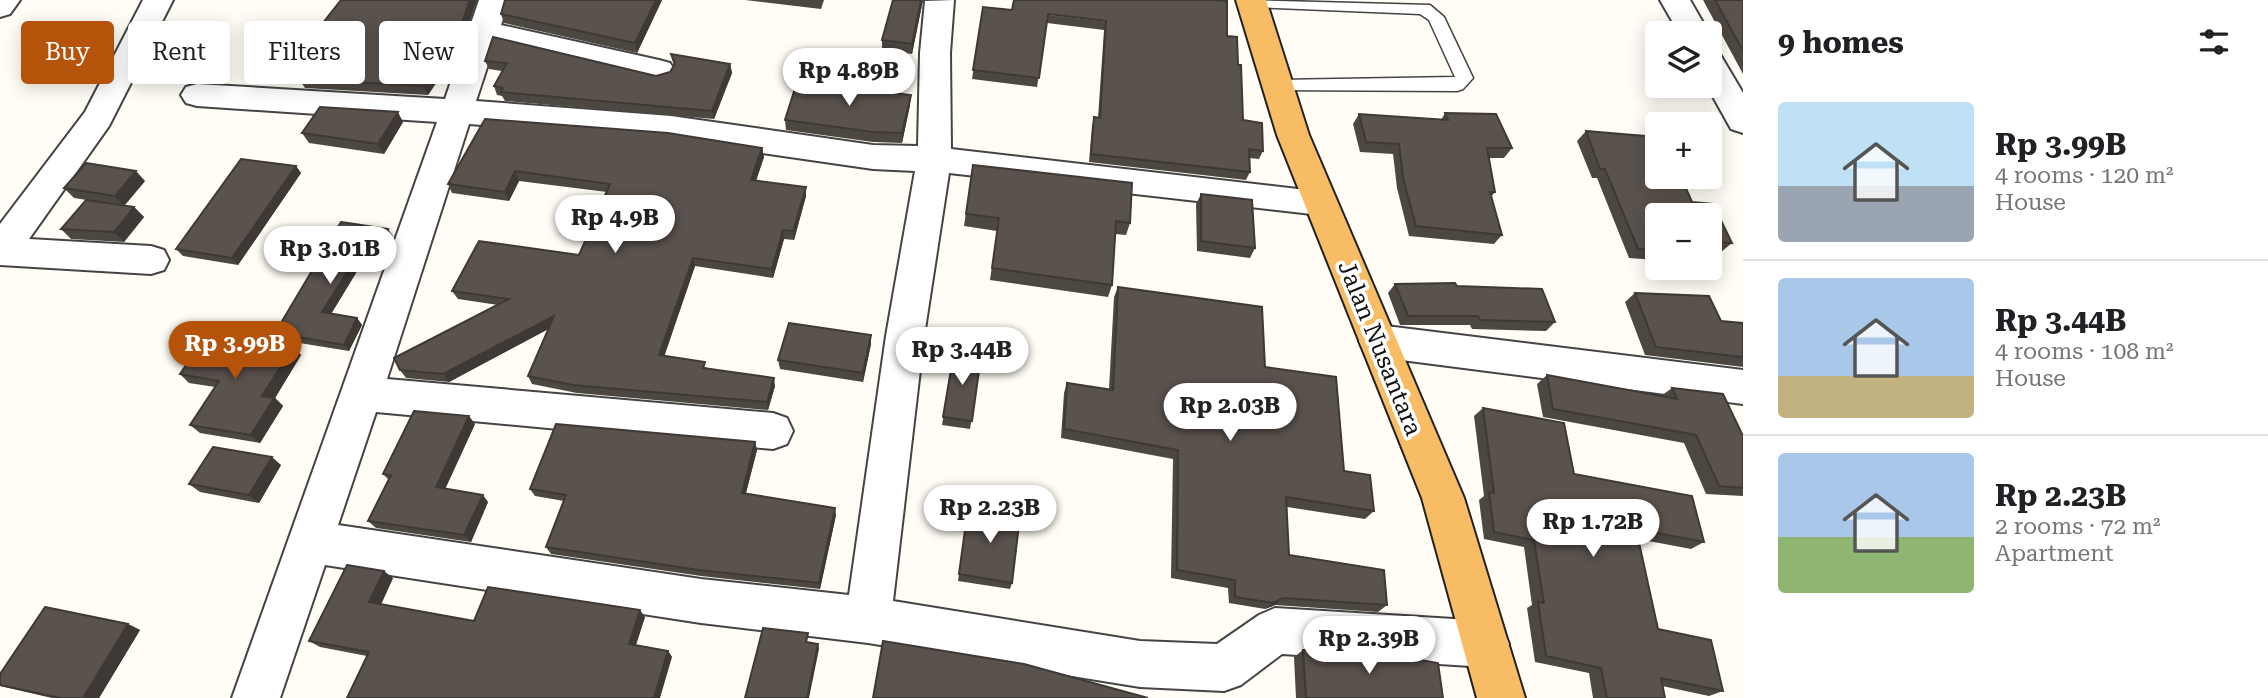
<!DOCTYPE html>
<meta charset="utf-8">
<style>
body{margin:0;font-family:"Roboto Serif",serif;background:#f2f2f2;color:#202124;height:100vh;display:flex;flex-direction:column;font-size:26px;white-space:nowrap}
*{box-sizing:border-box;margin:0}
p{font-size:23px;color:#757577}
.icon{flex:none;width:38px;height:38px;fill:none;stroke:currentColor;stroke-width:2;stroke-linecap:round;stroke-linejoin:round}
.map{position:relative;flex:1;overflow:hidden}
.drawer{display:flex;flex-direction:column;background:#fff;width:525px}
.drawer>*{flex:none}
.hud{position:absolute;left:21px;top:21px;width:665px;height:63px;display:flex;gap:14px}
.buttons{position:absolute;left:1645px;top:21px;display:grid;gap:14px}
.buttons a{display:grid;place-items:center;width:77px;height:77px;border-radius:7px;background:#fff;box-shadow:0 4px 18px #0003;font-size:35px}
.price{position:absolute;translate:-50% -60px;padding:0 16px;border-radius:24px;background:#fff;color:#222;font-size:23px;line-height:46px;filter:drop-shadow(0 2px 4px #0008)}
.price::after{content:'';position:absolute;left:50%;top:42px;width:21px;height:16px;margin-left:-10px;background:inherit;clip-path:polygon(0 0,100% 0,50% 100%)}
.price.on{background:#b45309;color:#fff}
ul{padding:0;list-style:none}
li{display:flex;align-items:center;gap:21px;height:175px;padding:0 35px}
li+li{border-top:2px solid #e0e0e0}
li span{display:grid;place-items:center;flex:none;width:196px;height:140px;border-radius:7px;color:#555}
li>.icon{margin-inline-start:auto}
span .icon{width:84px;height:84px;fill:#fffc;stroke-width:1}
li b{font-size:30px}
h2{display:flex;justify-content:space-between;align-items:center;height:84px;padding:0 35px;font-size:30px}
.tag{padding:0 24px;border-radius:7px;background:#fff;box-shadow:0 4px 18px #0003;font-size:24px;line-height:63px}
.tag.on{background:#b45309;color:#fff}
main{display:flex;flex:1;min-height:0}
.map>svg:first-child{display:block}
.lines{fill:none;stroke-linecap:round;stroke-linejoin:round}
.service-casing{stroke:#444;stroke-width:3}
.minor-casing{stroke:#444;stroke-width:4}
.trunk-casing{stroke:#222;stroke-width:4}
.service{fill:#fff;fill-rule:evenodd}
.minor{fill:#fff;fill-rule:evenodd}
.trunk{fill:#f7bc64;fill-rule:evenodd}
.wall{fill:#4d4742}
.shaded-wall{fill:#3f3936}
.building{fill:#5a524d;stroke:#3f3936;stroke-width:2}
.labels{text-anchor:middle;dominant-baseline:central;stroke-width:7;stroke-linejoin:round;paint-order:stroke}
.street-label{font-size:24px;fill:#111;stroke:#fff}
</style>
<main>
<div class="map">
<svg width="1743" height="698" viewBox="0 0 1743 698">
<rect width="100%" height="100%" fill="#fffdf5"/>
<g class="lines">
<g class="service-casing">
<path id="service" d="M1245,0L1430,5L1444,17L1473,78L1463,89L1457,91L1272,90L1269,86L1272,82L1278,80L1455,77L1429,20L1420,14L1252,7L1246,6Z"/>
</g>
<g class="minor-casing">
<path id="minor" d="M0,0H20L10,14L0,17Z
M143,0H173L109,126L29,239L151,246L164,250L169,260L164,270L151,274L0,265V224L85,112Z
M479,0H509L501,25L659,60L670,63L675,71L670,79L659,82L495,43L476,101L671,116L873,145L918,146L920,53L925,1L954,0L950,53L951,149L1332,193L1337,202L1332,211L1320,215L949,173L924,336L893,601L1140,641L1217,644L1259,615L1275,608L1486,621L1502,628L1509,644L1502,660L1486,667L1282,654L1241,685L1224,691L1140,687L868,643L701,623L325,565L280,698H232L437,122L197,106L186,103L181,95L186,87L197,84L445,99ZM469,124L671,140L873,169L915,171L886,336L849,595L701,579L338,525L376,412L773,449L787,444L793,431L787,418L773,413L387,379Z
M1660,0H1690L1709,33H1679Z
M1710,53L1721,56L1743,93V133L1731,129L1707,86H1710Z
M1378,325L1743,370V404L1378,357L1364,352L1359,341L1364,330Z"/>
</g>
<g class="trunk-casing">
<path id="trunk" d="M1236,0H1266L1309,135L1464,498L1525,698H1477L1422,498L1277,135Z"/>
</g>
<use href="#service" class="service"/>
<use href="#minor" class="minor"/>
<use href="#trunk" class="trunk"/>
</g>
<path class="wall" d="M477,0L454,65L449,64L428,95L305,88L299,79L310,64L306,62L300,52Z
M505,0H662L637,53L504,23L501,14Z
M745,0H824L821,9Z
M923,0L912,54L882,50V40Z
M1703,0H1743V74Z
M983,7L1227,36L1238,65L1243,120L1263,151L1259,159L1249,158L1250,172L1246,180L1089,162L1092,126L1094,117L1098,118L1104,30L1047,23L1037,87L972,79Z
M671,54L730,64L732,73L714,119L505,101L502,96L497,95L494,86L502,71L489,69L485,61L656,76L670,72L674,66Z
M910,105L902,143L873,142L786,130L785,120Z
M1445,113L1512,148L1504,158H1489L1495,192L1491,197L1502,235L1494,244L1409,236L1397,188L1393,154L1360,152L1353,124L1359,114L1441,120Z
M485,119L762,148L764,157L756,181L806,196L794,240L784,239L773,278L695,266L664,356L775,386L768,410L577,393L532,384L528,376L548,329L449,382L406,378L400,370L498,305L458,299L452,291L579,255L607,192L519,181L509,201L452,193L448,184Z
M403,122L384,154L309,143L302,133Z
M1586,131L1657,137V177H1681L1692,202L1713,204L1732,243L1721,252L1710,251V215H1657V260L1629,258L1597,178H1592L1577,141Z
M973,165L1130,223L1126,235L1115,234L1112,285L1108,297L990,280L997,231L964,226Z
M296,166L301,173L238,265L183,256L176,249Z
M145,181L124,206L74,198L64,188Z
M1201,194L1255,248L1250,258L1197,251L1196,204Z
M134,207L144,217L124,242L71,239L61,229Z
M341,222L393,236L376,265L362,263L331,314L357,318L362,325L349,351L281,340L275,333Z
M1395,284L1457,286L1555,322L1546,331L1472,329L1470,325H1400L1388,293Z
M1118,287L1265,367L1374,511L1365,519L1287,507L1289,555L1387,605L1378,612L1275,605L1265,609L1229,603L1228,588L1171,578L1173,459L1061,438L1064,393L1067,383L1109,389L1114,297Z
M1635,293L1721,321L1743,323V367L1645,355L1625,302Z
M871,344L863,382L780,369L778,360Z
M293,347L301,355L275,398L283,406L260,443L200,433L190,425L215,387L189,383L180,374Z
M954,352L981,356L970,429L942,425Z
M1547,375L1661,396L1672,388L1743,436V496L1706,494L1684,443L1543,417L1537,384Z
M1483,408L1574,474L1704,542L1691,549L1638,539L1658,629L1723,691L1709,696L1662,686L1665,698H1593L1589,673L1535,662L1527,608L1532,605L1524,547L1484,539L1479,500L1484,496L1474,416Z
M475,424L445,488L488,502L471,542L376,528L368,521L389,480L383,474Z
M755,442L757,450L746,493L836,515L820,589L701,576L551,554L546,547L564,501L535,496L530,489Z
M281,465L259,503L200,492L189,484Z
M968,508L1012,583L1010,589L958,581Z
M393,578L381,604L474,621L645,617L636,645L668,651L672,657L367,656L320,647L309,641Z
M128,624L140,630L99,698H52L0,686V674Z
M1303,650L1443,698H1296L1294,657Z"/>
<path class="shaded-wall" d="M470,0H477L454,65L450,56Z
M656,0H662L637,53L635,43Z
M921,0H923L912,54V44Z
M445,55L449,64L428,95L423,86Z
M730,64L732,73L714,119L712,111Z
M911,95L910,105L902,143V133Z
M398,112L403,122L384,154L378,144Z
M762,148L764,157L753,189L751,180Z
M296,166L301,173L238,265L232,258Z
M136,171L145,181L124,206L115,196Z
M515,171L519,181L509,201L505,192Z
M806,187V196L794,240L793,231Z
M134,207L144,217L124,242L114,232Z
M388,229L393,236L376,265L371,258Z
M783,230L784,239L773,278L772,269Z
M357,256L362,263L328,319L322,312Z
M693,258L695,266L662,363L659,355Z
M554,316L558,324L449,382L443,374Z
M357,318L362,325L349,351L344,345Z
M871,335V344L863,382V373Z
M293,347L301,355L275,398L283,406L260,443L251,435L262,396Z
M774,378L775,386L768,410L767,402Z
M469,416L475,424L443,494L436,487Z
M755,442L757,450L744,500L742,493Z
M272,457L281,465L259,503L249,495Z
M483,495L488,502L471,542L464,535Z
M835,508L836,515L820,589L819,583Z
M384,571L393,578L379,609L369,602Z
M1283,598L1275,605L1265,609L1273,603Z
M640,610L645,617L634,650L629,644Z
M128,624L140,630L99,698H83Z
M818,644L819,649L809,698H807Z
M668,651L672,657L660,698H654Z"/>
<path class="building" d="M341,0H470L450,56L445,55L423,86L299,79L312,61L300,52Z
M505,0H656L635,43L501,14Z
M893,0H921L912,44L882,40Z
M1014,0H1214L1227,1V36L1237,37L1238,65H1241L1243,120L1262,123L1263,151L1249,149L1250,172L1091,154L1094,117L1100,118L1106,21L1048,14L1039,78L973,70L983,7L1012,10Z
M1715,0H1743V51Z
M493,37L656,76L670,72L675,64L671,54L730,64L712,111L501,92L503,88L494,86L507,63L485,61Z
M797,82L911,95L902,133L873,132L785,120Z
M320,107L398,112L378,144L302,133Z
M1445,113L1496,114L1512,148H1487L1495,192H1490L1502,235L1416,226L1403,178L1399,144L1366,142L1359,114L1448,120Z
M485,119L668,133L762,148L751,180L806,187L793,231L783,230L772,269L693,258L659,355L705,362L703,368L774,378L767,402L573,385L528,376L554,316L443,374L400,370L394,358L509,299L452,291L479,241L579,255L610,184L515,171L505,192L448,184Z
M1586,131L1657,137V177H1681L1692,202L1713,204L1732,243L1710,241V215H1657V250L1638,249L1605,169H1600Z
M241,159L296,166L232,258L176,249Z
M86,163L136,171L115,196L64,188Z
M973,165L1132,183L1130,223L1116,221L1112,285L992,268L999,218L966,214Z
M1201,194L1252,200L1255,248L1201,241Z
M86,200L134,207L114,232L61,229Z
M341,222L388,229L371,258L357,256L322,312L357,318L344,345L275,333Z
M1455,283L1457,286L1542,289L1555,322L1480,320L1478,316H1408L1395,284Z
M1118,287L1262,307L1265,367L1336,377L1344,471L1370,475L1374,511L1286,497L1289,555L1384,570L1387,605L1283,598L1273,603L1235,597V580L1177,570L1178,450L1064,429L1067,383L1113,390Z
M1635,293L1709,296L1721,321L1743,323V357L1656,347Z
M789,323L871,335L863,373L778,360Z
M208,333L293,347L262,396L274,398L251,435L190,425L219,381L180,374Z
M954,352L981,356L972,421L943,417Z
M1547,375L1677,399L1672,388L1723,394L1743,436V488L1719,486L1696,435L1553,409Z
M1483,408L1564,423L1574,474L1692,496L1704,542L1636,529L1658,629L1711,640L1723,691L1661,678L1665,698H1607L1601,668L1546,656L1538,602L1544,603L1534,540L1494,532L1489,492L1494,493Z
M414,411L469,416L436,487L483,495L464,535L368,521L391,475L383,474Z
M556,424L755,442L742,493L835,508L819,583L699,570L546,547L566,495L530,489Z
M213,447L272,457L249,495L189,484Z
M968,508L1020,516L1012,583L959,574Z
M347,565L384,571L369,602L474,621L488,587L640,610L629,644L668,651L654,698H347L369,652L309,641Z
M45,607L128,624L83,698H60L0,685V674Z
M763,628L808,633L806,642L818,644L807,698H745Z
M883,641L1024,664L1148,698H873Z
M1303,650L1398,656L1438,663L1443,698H1306Z"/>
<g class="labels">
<g class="street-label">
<text transform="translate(1380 348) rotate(68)">Jalan Nusantara</text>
</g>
</g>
</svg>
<div class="buttons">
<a><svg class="icon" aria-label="layers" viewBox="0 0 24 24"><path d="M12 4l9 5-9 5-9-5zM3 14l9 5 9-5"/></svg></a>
<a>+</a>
<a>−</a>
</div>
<b class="price" style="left:849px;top:108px">Rp 4.89B</b>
<b class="price" style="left:615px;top:255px">Rp 4.9B</b>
<b class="price" style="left:330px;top:286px">Rp 3.01B</b>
<b class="price on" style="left:235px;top:381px">Rp 3.99B</b>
<b class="price" style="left:962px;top:387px">Rp 3.44B</b>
<b class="price" style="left:1230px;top:443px">Rp 2.03B</b>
<b class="price" style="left:990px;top:545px">Rp 2.23B</b>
<b class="price" style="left:1593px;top:559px">Rp 1.72B</b>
<b class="price" style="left:1369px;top:676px">Rp 2.39B</b>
<div class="hud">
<a class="tag on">Buy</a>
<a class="tag">Rent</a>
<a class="tag">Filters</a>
<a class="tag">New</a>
</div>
</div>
<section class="drawer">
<h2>9 homes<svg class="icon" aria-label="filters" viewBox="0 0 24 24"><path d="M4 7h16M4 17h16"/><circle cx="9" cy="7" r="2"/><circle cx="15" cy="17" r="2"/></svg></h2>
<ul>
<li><span style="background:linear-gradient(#bfe0f5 60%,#9aa5b1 0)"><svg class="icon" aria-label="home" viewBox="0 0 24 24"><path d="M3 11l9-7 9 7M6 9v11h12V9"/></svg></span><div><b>Rp 3.99B</b><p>4 rooms · 120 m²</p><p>House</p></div></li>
<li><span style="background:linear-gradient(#a9c7e8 70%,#c2b280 0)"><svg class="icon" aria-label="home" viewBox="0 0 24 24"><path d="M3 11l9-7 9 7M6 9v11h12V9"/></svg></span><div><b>Rp 3.44B</b><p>4 rooms · 108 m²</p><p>House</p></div></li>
<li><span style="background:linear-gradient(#a9c7e8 60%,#8fb573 0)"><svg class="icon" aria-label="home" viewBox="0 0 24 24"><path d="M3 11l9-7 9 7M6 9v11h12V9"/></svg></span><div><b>Rp 2.23B</b><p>2 rooms · 72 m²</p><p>Apartment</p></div></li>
</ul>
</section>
</main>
